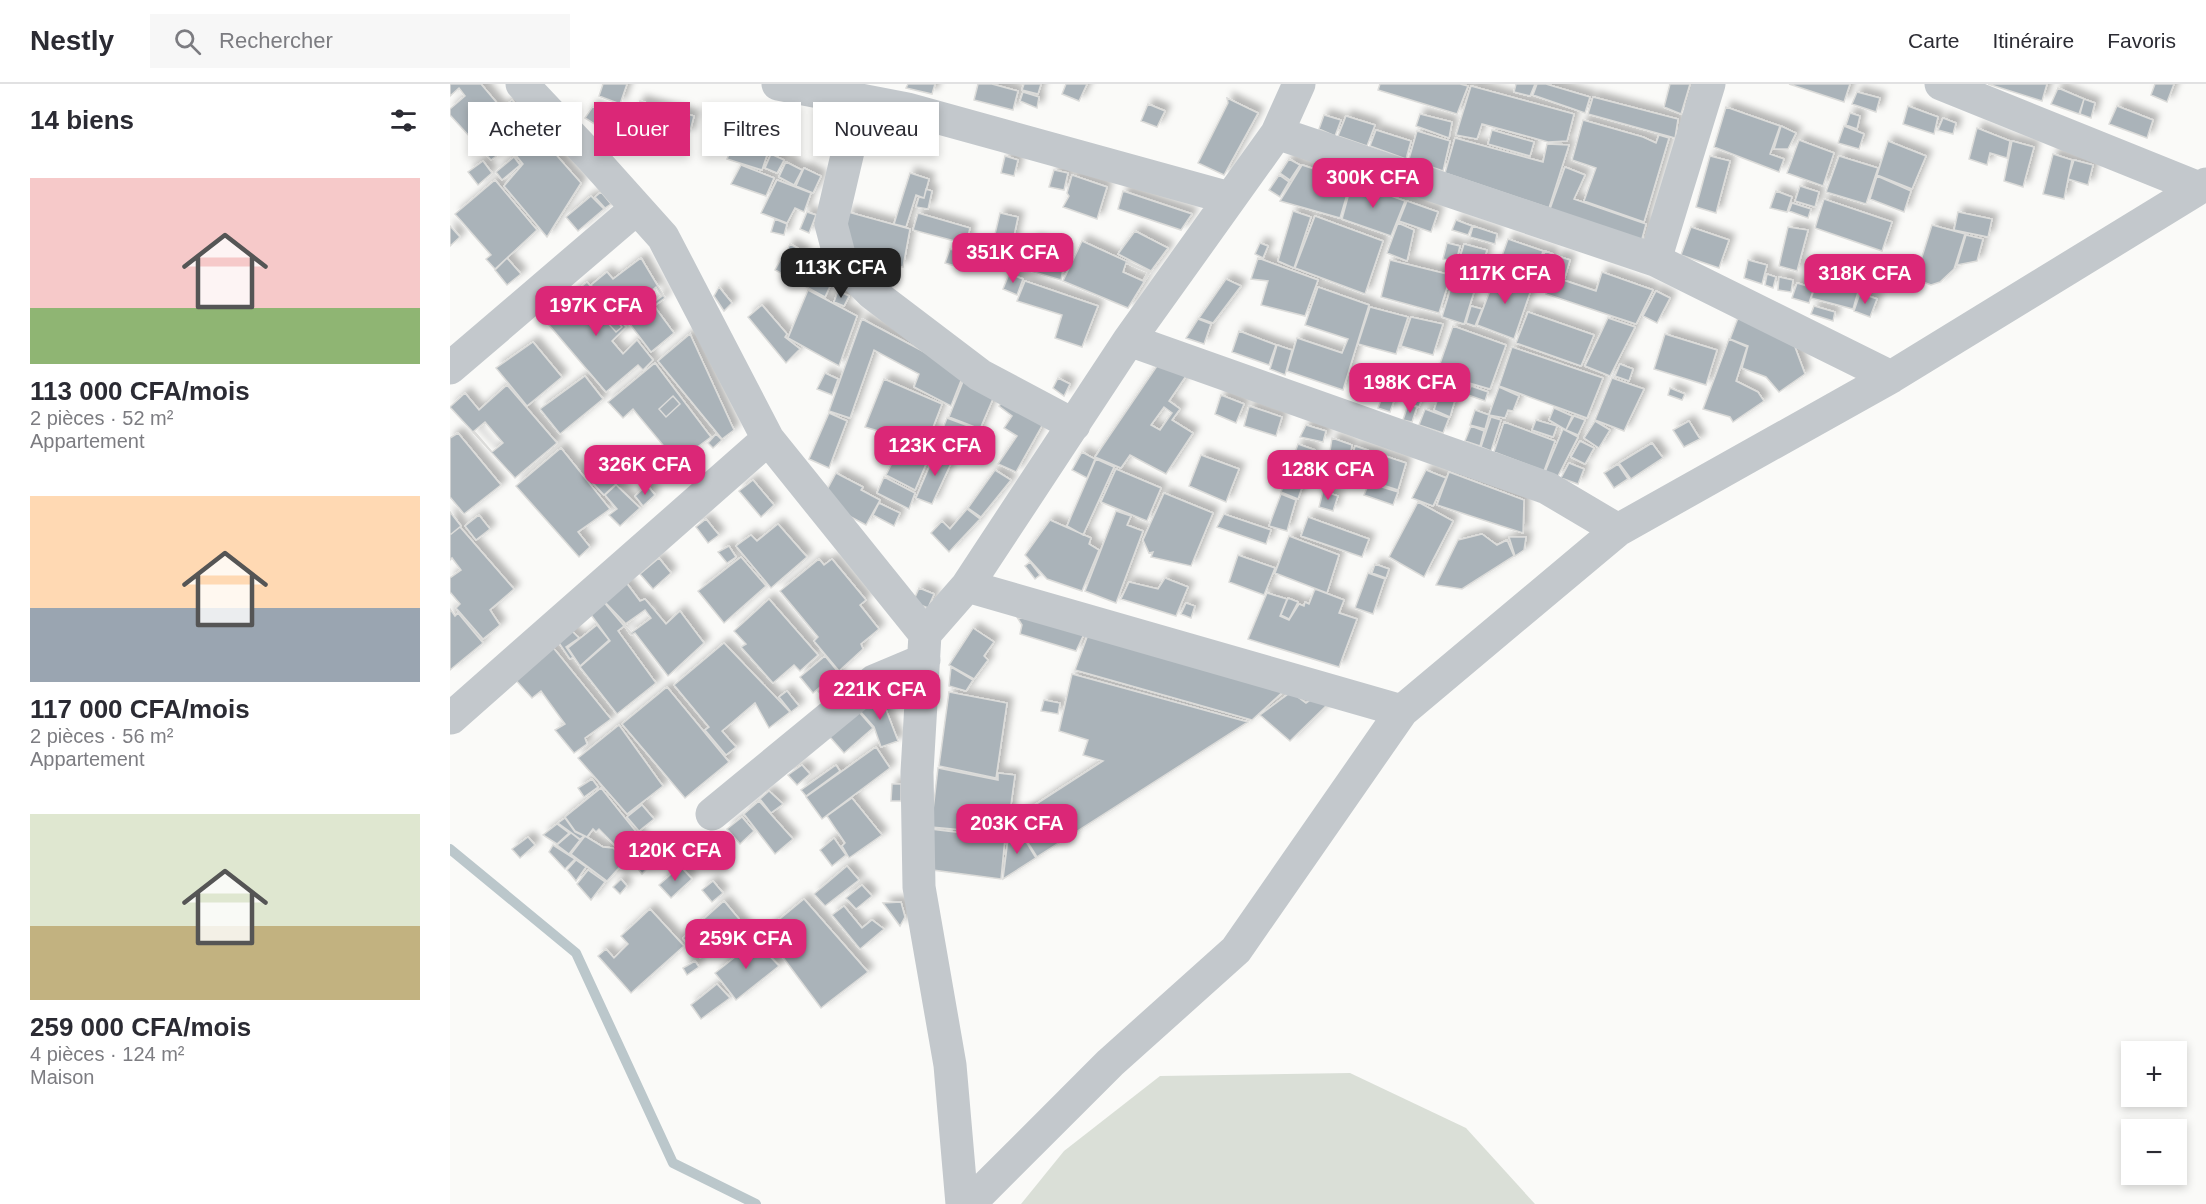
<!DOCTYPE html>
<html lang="fr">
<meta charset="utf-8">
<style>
body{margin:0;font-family:Helvetica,sans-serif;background:#f7f7f7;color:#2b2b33;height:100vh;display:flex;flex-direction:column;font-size:22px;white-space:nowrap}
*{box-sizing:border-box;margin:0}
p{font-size:20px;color:#7c7c81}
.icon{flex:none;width:33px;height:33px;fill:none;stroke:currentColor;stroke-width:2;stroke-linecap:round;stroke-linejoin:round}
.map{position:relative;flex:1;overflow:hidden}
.side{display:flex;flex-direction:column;background:#fff;width:450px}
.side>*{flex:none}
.guide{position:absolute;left:18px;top:18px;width:570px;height:54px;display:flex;gap:12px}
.fabs{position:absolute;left:1671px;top:957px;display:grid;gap:12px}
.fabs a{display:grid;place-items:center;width:66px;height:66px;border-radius:0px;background:#fff;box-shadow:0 3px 9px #0003;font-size:30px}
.price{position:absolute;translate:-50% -51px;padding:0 14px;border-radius:12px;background:#db2777;color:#fff;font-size:20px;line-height:39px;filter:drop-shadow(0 2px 3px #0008)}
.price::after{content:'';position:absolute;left:50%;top:36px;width:18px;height:14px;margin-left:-9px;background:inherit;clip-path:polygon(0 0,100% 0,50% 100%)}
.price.active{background:#222;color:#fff}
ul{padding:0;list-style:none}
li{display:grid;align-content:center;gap:12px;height:318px;padding:0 30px}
li span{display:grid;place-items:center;height:186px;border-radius:0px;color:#555}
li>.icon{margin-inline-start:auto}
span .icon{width:108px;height:108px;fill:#fffc;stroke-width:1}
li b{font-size:26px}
h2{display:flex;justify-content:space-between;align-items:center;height:72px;padding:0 30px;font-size:26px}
.chip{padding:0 21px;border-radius:0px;background:#fff;box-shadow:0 3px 9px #0003;font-size:21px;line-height:54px}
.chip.active{background:#db2777;color:#fff}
header{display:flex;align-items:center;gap:36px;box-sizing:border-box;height:84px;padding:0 30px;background:#fff;border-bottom:2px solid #e1e1e2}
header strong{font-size:28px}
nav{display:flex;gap:33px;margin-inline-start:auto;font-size:21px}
.search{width:420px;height:54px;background:#f7f7f7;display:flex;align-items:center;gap:15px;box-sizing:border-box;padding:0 21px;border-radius:0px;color:#7c7c81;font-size:22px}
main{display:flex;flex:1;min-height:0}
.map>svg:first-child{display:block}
.green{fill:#dadfd7}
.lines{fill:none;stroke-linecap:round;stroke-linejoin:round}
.stream{stroke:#bbc7cb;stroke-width:10}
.building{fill:#aab3b9;stroke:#dcdcda;stroke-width:1.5;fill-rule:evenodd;filter:url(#shadow)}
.street{stroke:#c3c8cc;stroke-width:33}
</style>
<header>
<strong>Nestly</strong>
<div class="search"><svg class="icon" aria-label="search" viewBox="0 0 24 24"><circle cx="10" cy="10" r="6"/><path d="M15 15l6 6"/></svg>Rechercher</div>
<nav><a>Carte</a><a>Itinéraire</a><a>Favoris</a></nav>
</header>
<main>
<section class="side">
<h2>14 biens<svg class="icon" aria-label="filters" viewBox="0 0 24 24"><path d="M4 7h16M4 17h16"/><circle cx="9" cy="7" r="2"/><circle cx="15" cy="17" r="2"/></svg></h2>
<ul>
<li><span style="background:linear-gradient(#f6c9c9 70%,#8fb573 0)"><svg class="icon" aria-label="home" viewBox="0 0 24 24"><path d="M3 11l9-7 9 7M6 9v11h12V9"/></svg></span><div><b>113 000 CFA/mois</b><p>2 pièces · 52 m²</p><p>Appartement</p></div></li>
<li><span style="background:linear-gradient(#ffd9b3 60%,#9aa5b1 0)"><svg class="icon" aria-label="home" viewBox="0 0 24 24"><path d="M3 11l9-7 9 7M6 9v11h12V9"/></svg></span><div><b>117 000 CFA/mois</b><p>2 pièces · 56 m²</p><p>Appartement</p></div></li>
<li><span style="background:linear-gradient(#dfe7d0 60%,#c2b280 0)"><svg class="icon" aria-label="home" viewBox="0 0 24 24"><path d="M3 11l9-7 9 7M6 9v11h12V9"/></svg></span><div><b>259 000 CFA/mois</b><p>4 pièces · 124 m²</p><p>Maison</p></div></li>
</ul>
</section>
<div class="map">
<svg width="1756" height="1120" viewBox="0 0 1756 1120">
<defs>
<filter id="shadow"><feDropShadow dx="5.5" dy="-5.5" stdDeviation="3" flood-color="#0004"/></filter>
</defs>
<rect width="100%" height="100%" fill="#fafaf8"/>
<path class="green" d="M900,989L1016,1044L1085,1120H571L614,1067L710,992Z"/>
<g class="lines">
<path class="stream" d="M0,765L126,869L223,1079L306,1120"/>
</g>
<path class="building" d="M0,0H31L52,25L62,16L88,47L76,56L73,52L41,76L0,31V25L15,12L9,4L0,12Z
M153,0H177L170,20L149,12Z
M458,0H485L482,10L456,4Z
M528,0H542L568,7L563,26L524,16Z
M574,0H591L588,10L572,6Z
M616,0H637L629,17L612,10Z
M930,0H1010L1018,2L1007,30L928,6Z
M1066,0H1085L1080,12L1064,8Z
M1087,0H1096L1140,13L1135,29L1083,11Z
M1220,0H1240L1231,30L1214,23Z
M1339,0H1400L1394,18Z
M1538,0H1597L1592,17Z
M1705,0H1724L1717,18L1701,11Z
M1021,2L1124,30L1117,57L1098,58L1032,40L1027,55L1006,51Z
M1608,4L1634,15L1629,30L1601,20Z
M573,8L589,13L587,24L570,17Z
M1407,8L1430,14L1426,28L1402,20Z
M1143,13L1228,35L1225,54L1138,30Z
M777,14L808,29L774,91L748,79L778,19Z
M1634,15L1645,19L1641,34L1630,30Z
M190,17L244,32L239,51L184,33Z
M698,20L715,27L707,43L691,37Z
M143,22L154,29L146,41L135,34Z
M1458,22L1488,33L1484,50L1453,40Z
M1667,22L1703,36L1697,54L1659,40Z
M1276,23L1330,42L1320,70L1334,75L1329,88L1264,63Z
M1400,29L1410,32L1407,45L1396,41Z
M970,30L1002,38L999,54L966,42Z
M874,31L891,36L885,52L869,45Z
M896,32L925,41L917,62L888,52Z
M1493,34L1506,39L1503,50L1488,46Z
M1133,36L1193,53L1206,59L1209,51L1219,54L1194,138L1134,117L1146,84L1122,76Z
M1331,42L1346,49L1338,65H1324Z
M1394,42L1414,50L1409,65L1388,59Z
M1527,44L1560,57L1557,74L1540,69L1537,81L1519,75Z
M926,46L961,57L956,75L920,62Z
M1042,46L1084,58L1080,72L1038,60Z
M967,47L1000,57L993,87L959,75Z
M92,51L102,60L100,64L131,99L97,153L54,102L73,80L65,70Z
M1005,54L1093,78L1097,60L1119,61L1099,124L995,89Z
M285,56L318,68L312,86L277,75Z
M1349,56L1384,69L1373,102L1337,89Z
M1438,57L1476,72L1462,105L1427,91Z
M1562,57L1584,63L1573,103L1554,97Z
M321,70L334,76L327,89L315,84Z
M1603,70L1622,76L1614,115L1593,110Z
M555,72L568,76L564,92L551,89Z
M1260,72L1280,77L1266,129L1246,123Z
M1389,72L1428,84L1416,120L1376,108Z
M64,73L70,81L52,96L46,88Z
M839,75L850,81L840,96L830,89Z
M1624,76L1643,81L1638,101L1618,95Z
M33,77L42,89L28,101L18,88Z
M336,78L352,86L344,101L329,93Z
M291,81L324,94L316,112L281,100Z
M852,81L901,97L890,134L830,117Z
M1115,83L1135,91L1124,115L1196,140L1190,162L1100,125Z
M354,84L371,92L363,109L346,102Z
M604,86L618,89L614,106L599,103Z
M460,89L479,95L474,114L466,111L456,143L444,140Z
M622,91L657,103L647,135L613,123L619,112L617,109Z
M829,91L839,98L830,113L819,106Z
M1427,92L1461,107L1454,128L1420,115Z
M45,96L87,146L45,185L36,175L41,171L5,130Z
M327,96L361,109L354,128L345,124L337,139L311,129Z
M902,98L955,117L941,152L892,135Z
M1350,102L1369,108L1365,123L1345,117Z
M476,105L482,107L478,125L466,123L469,113L474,114Z
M673,107L742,130L731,146L668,125Z
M1326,107L1342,113L1337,128L1320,124Z
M151,108L161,120L155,124L145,113Z
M141,112L154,125L128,147L116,133Z
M1374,115L1442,138L1432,167L1365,144Z
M957,117L988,128L981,148L949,137Z
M1342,119L1361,125L1358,134L1339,127Z
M843,127L861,133L844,184L828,177Z
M357,128L366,131L359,149L350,145Z
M398,128L460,145L453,183L393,170Z
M1508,128L1542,135L1538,153L1504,146Z
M468,129L520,144L516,160L463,146Z
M550,129L568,133L564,152L545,150Z
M865,132L933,157L915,210L845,184Z
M325,135L337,140L334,151L321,148Z
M1006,136L1022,142L1018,151L1002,146Z
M948,139L964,146L957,177L937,169Z
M1482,141L1515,150L1504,185L1490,198L1481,201L1465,195Z
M0,142L10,153L0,162Z
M1023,142L1047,150L1045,160L1020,153Z
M1241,143L1279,156L1269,184L1231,171Z
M1338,143L1358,146L1347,187L1329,182Z
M685,147L718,164L701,187L668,170Z
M545,151L564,153L560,172L542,170Z
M1516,151L1533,155L1527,177L1507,181Z
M1058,155L1093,167L1084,196L1048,183Z
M584,156L616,169L611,196L574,185Z
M632,157L700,188L678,224L613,197ZM676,179L698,188L693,197L673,188Z
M810,159L818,162L813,174L805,170Z
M997,159L1010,162L1006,178L993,175Z
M340,160L355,168L349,180L334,172Z
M1014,160L1037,166L1014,240L992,233Z
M500,165L510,168L505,182L495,179Z
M1095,167L1103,170L1096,189L1088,186Z
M1107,172L1120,176L1114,196L1100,191Z
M332,173L360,187L367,176L387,187L375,213L325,186Z
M57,174L71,190L57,201L45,186Z
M191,174L215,214L204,222L224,249L201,268L176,235L189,228L170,206L156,218L141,201L157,188L163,195ZM206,203L212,212L196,224L189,217Z
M808,174L868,196L855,232L811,221L818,197L801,195Z
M940,176L1001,191L989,229L931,213Z
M1298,176L1317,181L1312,200L1294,194Z
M1047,188L1083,200L1064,255L1027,241Z
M1152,188L1203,206L1186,240L1096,210L1101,192L1146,207Z
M1089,189L1100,193L1095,207L1084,203Z
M559,190L573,195L567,211L553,205Z
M1317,190L1326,193L1323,204L1315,201Z
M1329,193L1343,196L1341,208L1328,206Z
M776,195L791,202L763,239L749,234Z
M575,197L648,222L632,263L605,254L612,231L567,217Z
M137,198L176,243L162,257L173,270L187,256L203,276L193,286L188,281L156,308L93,234ZM162,232L172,243L166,248L156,237Z
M1367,198L1408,208L1403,225L1361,214Z
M1347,199L1364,204L1359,219L1342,214Z
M269,203L282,219L274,227L264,212Z
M868,203L919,221L893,306L837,287L847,254L892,269L898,255L855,241Z
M358,206L407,232L389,282L338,254Z
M388,207L399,212L394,222L384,218Z
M1206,207L1220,214L1207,239L1193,232Z
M1410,209L1427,215L1420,233L1404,227Z
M312,221L337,250L335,253L350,265L336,279L298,233Z
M1021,222L1032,225L1025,242L1016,239Z
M1364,222L1385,228L1383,237L1361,230Z
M920,223L958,233L946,270L908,260Z
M1078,228L1144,251L1131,282L1066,259Z
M162,232L172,243L166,248L156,237Z
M961,233L993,240L983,271L951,262Z
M1158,234L1185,243L1160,292L1135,282Z
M1288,234L1342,255L1355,290L1329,308L1316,293L1292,284L1298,262L1280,255Z
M412,235L514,289L501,322L464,303L469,290L424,266L400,334L379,327Z
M748,235L761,240L754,260L736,254Z
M1003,242L1056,261L1040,305L1019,299L1015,311L983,300Z
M789,247L826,261L819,281L782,268Z
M240,250L284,346L272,355L208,277Z
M1215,250L1267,266L1256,301L1204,285Z
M1279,255L1297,263L1286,297L1308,308L1314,317L1283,338L1280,333L1253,325Z
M83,258L112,293L77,322L46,284Z
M827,261L842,266L835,291L820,285Z
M1062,263L1153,294L1137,334L1049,302Z
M205,279L261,353L227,378L183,325L173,334L158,318ZM223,312L230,320L216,333L209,325Z
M709,279L736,292L719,317L730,325L722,336L743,349L716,390L680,371L671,384L645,373ZM714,323L722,329L710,346L701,341Z
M1170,280L1183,285L1179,297L1165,292Z
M375,289L388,295L382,311L367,305Z
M516,290L548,303L530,345L499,333Z
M135,292L153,315L110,350L90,325Z
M608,294L620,300L614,312L603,304Z
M1162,294L1194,305L1174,347L1145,336Z
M434,295L492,320L482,346L487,349L475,377L435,360L438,350L415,343Z
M57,301L107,359L65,394L0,323L15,309L29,326Z
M955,301L974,308L969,323L950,316Z
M1021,302L1038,308L1035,317L1018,311Z
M1049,303L1069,312L1063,327L1058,326L1055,334L1039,331Z
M1220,304L1235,310L1232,316L1218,311Z
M935,306L946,311L940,328L928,324Z
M771,311L794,320L786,339L765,330Z
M989,311L1005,316L1000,333L984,326Z
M223,312L230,320L216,333L209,325Z
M556,312L598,331L566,388L548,380L567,352L554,344L562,332L549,322Z
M958,321L967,323L962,338L953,336Z
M799,322L832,333L826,352L794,342Z
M1104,324L1122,332L1116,346L1099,336Z
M975,325L999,334L993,349L969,341Z
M1025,326L1039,331L1035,345L1020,341Z
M379,329L397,337L379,384L359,375Z
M1124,332L1135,336L1128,351L1116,346Z
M1041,333L1051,336L1041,367L1031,363Z
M497,334L529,346L517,376L485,364Z
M1086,336L1107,342L1103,353L1082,346Z
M1145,337L1160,346L1149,364L1134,354Z
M1239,337L1250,355L1234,363L1223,346Z
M35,338L53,359L42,368L24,347Z
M1054,338L1105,357L1094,387L1044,368Z
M856,341L876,347L873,358L850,353Z
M1021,342L1034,347L1030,362L1015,357Z
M1113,345L1128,353L1108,392L1095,388Z
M8,349L51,401L14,430L0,413V354Z
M266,350L272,356L263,364L258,359Z
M882,354L902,361L899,379L879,374Z
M1130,357L1144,364L1135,380L1121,373Z
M1202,359L1213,374L1181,395L1169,379Z
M848,360L865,366L848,415L831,408Z
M905,362L956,379L948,406L898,390Z
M111,364L160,425L128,448L140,463L129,473L66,402Z
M448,367L476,380L465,406L436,391Z
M486,367L504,373L482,420L466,414Z
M632,368L645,375L637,394L622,386Z
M751,371L789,385L776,418L739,402Z
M646,375L664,383L633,451L617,442Z
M1119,379L1134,385L1128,400L1111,394Z
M1168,380L1178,395L1164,404L1154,389Z
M666,385L711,404L697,437L651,418Z
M545,386L561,396L531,433L518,424Z
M976,386L996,394L983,422L962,414Z
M155,388L166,400L154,411L142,398Z
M999,388L1074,416L1073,449L987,421Z
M386,389L413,403L411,406L430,416L416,441L371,417Z
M434,393L465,409L459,425L427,409Z
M303,396L324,421L311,433L289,407Z
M919,399L948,408L943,421L914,411Z
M166,401L190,424L170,442L159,431L167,425L155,411Z
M197,401L205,411L193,422L185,412Z
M873,407L888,412L883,427L869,423Z
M714,409L763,429L741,482L701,473L703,468L699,469L693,456Z
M831,410L846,416L837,447L819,442Z
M968,418L1003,437L974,493L939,473Z
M429,419L450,429L444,442L423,431Z
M517,425L530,435L499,468L481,449L492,437L500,445Z
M666,427L681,432L677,441L693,447L666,519L635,507Z
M0,428L11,442L0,451Z
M774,430L821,446L816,460L767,443Z
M29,431L40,445L26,456L15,442Z
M858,433L919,455L912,473L851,452Z
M256,435L269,451L258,459L246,443Z
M600,436L641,454L639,460L649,466L632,507L597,495L575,471Z
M328,440L357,473L321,504L286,462L301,451L307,457Z
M10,443L64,505L40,526L50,541L33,555L6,524L10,520L0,508V494L11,486L2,474L0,476V451Z
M1032,450L1047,461L1057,456L1064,472L1012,505L986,501L1008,456Z
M839,452L889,471L877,509L825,489Z
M1059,453H1076L1074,466L1065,472Z
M279,462L286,473L277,479L268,468Z
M788,471L825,484L814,511L779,498Z
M291,473L316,502L274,539L248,507Z
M209,474L221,489L203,505L190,490Z
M369,475L374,481L382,475L416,516L410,521L429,545L411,560L413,565L389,587L364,557L368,553L330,507Z
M580,478L590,491L585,495L575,482Z
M925,480L939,485L936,494L922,489Z
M918,489L935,495L923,530L905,524Z
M715,494L738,503L726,532L671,515L679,498L708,505Z
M175,497L190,517L195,515L216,540L230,527L254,559L218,592L185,549L181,551L174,541L176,540L153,516ZM195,526L201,534L181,549L174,541Z
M469,504L484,510L478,524L463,518Z
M865,505L894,516L889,529L907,535L889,583L798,555L817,509L837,515L830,532L839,536L849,520L854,522L855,518L859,520Z
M838,514L848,518L839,535L831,531Z
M319,515L368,571L350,587L344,581L323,599L291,563L296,560L284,547Z
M152,516L174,542L168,547L206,599L167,630L130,583L160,557L139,528Z
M736,519L745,522L741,534L731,530Z
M0,525L5,532L8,529L33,559L0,586Z
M567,533L636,546L626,567L570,550L572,541Z
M147,541L159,556L130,582L118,564Z
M523,544L544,558L534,572L538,576L524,595L499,581Z
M120,545L129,554L116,563L123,573L120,575L107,556Z
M640,545L837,604L802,636L625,586Z
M274,559L340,628L319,644L305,619L272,647L286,663L276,671L255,646L259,643L224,601Z
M101,561L161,635L135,654L137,660L124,669L105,646L115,640L91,607L82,614L63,593Z
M375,572L388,588L363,609L350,593Z
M501,583L523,596L516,607L499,602Z
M622,590L798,638L587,773L563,735L653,677L633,671L638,656L609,647Z
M386,591L391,599L373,613L368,607Z
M217,603L279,678L235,714L172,640Z
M337,607L349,622L341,628L329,613Z
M499,608L557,619L546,694L489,682Z
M841,608L856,619L866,612L877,621L840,657L810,631Z
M430,610L448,657L431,663L424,643L409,626Z
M594,616L610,619L608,630L591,627Z
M409,628L423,644L394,669L380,653Z
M169,641L213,702L177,730L128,674Z
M426,663L440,684L372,735L356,713Z
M352,681L360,690L347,701L338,691Z
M386,681L390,687L356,712L351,706Z
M488,684L548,696V689L565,691L557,750L481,743Z
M142,695L148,703L134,713L128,704Z
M442,700H451V717H441Z
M151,704L195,759L179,776L149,745L146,748L143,745L137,753L125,747L115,733Z
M319,707L333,720L321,729L310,715Z
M402,714L432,751L399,774L392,762L395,759L377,732Z
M309,717L343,755L325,770L294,730Z
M192,721L204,735L189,747L177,733Z
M292,733L304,747L290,760L277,745Z
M115,734L125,748L134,752L130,755L108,739Z
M107,740L119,749L107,760L93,751Z
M480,745L555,754L551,795L475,785Z
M121,749L130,756L119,770L107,761Z
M571,749L586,774L553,795L558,755Z
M135,752L153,763L163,764L176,776L157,797L121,770Z
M78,753L85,761L70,774L62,765Z
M384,754L396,771L382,782L370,766Z
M103,761L125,775L115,785L99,768Z
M194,774L200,782L192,790L185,781Z
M126,776L136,783L126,797L117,786Z
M230,782L242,795L221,814L209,801Z
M397,782L409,796L375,822L364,810Z
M138,786L155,798L141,816L127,800Z
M171,795L177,802L170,810L163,803Z
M263,797L273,809L262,818L252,806Z
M412,801L422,812L406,825L396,814Z
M354,815L418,888L371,924L314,848Z
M274,817L299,847L272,870L247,841Z
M451,818L455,833L450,842L433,819Z
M394,822L412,844L422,836L434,845L410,865L382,831Z
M200,825L234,862L181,909L148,872L156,865L164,874L178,860L171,852Z
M246,843L264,863L250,874L233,854Z
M305,857L329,882L286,916L265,889Z
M245,877L249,883L237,891L233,884Z
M267,900L280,914L251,935L241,921Z"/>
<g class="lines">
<path class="street" d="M72,0L143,75L213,153L318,355L475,550
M328,0L457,25L779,114
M1491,0L1749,104
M410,16L381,140L391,178L422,209L530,291L624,341
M827,49L1205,176L1441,293
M1205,176L1259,0
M679,256L1097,404L1168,446
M0,284L187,124
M517,502L952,627
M1,634L318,355
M262,730L424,597L474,576
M512,1120L500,981L469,803L467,688L475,550L517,502L679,256L827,49L849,0
M519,1120L660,979L786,866L952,627L1168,446L1441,293L1756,100"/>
</g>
</svg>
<div class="fabs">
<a>+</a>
<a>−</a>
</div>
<b class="price" style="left:923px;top:125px">300K CFA</b>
<b class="price" style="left:563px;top:200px">351K CFA</b>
<b class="price active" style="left:391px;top:215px">113K CFA</b>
<b class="price" style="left:1055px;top:221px">117K CFA</b>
<b class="price" style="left:1415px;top:221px">318K CFA</b>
<b class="price" style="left:146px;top:253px">197K CFA</b>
<b class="price" style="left:960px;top:330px">198K CFA</b>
<b class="price" style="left:485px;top:393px">123K CFA</b>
<b class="price" style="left:195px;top:412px">326K CFA</b>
<b class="price" style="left:878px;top:417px">128K CFA</b>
<b class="price" style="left:430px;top:637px">221K CFA</b>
<b class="price" style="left:567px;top:771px">203K CFA</b>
<b class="price" style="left:225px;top:798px">120K CFA</b>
<b class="price" style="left:296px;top:886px">259K CFA</b>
<div class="guide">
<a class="chip">Acheter</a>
<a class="chip active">Louer</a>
<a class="chip">Filtres</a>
<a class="chip">Nouveau</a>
</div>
</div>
</main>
